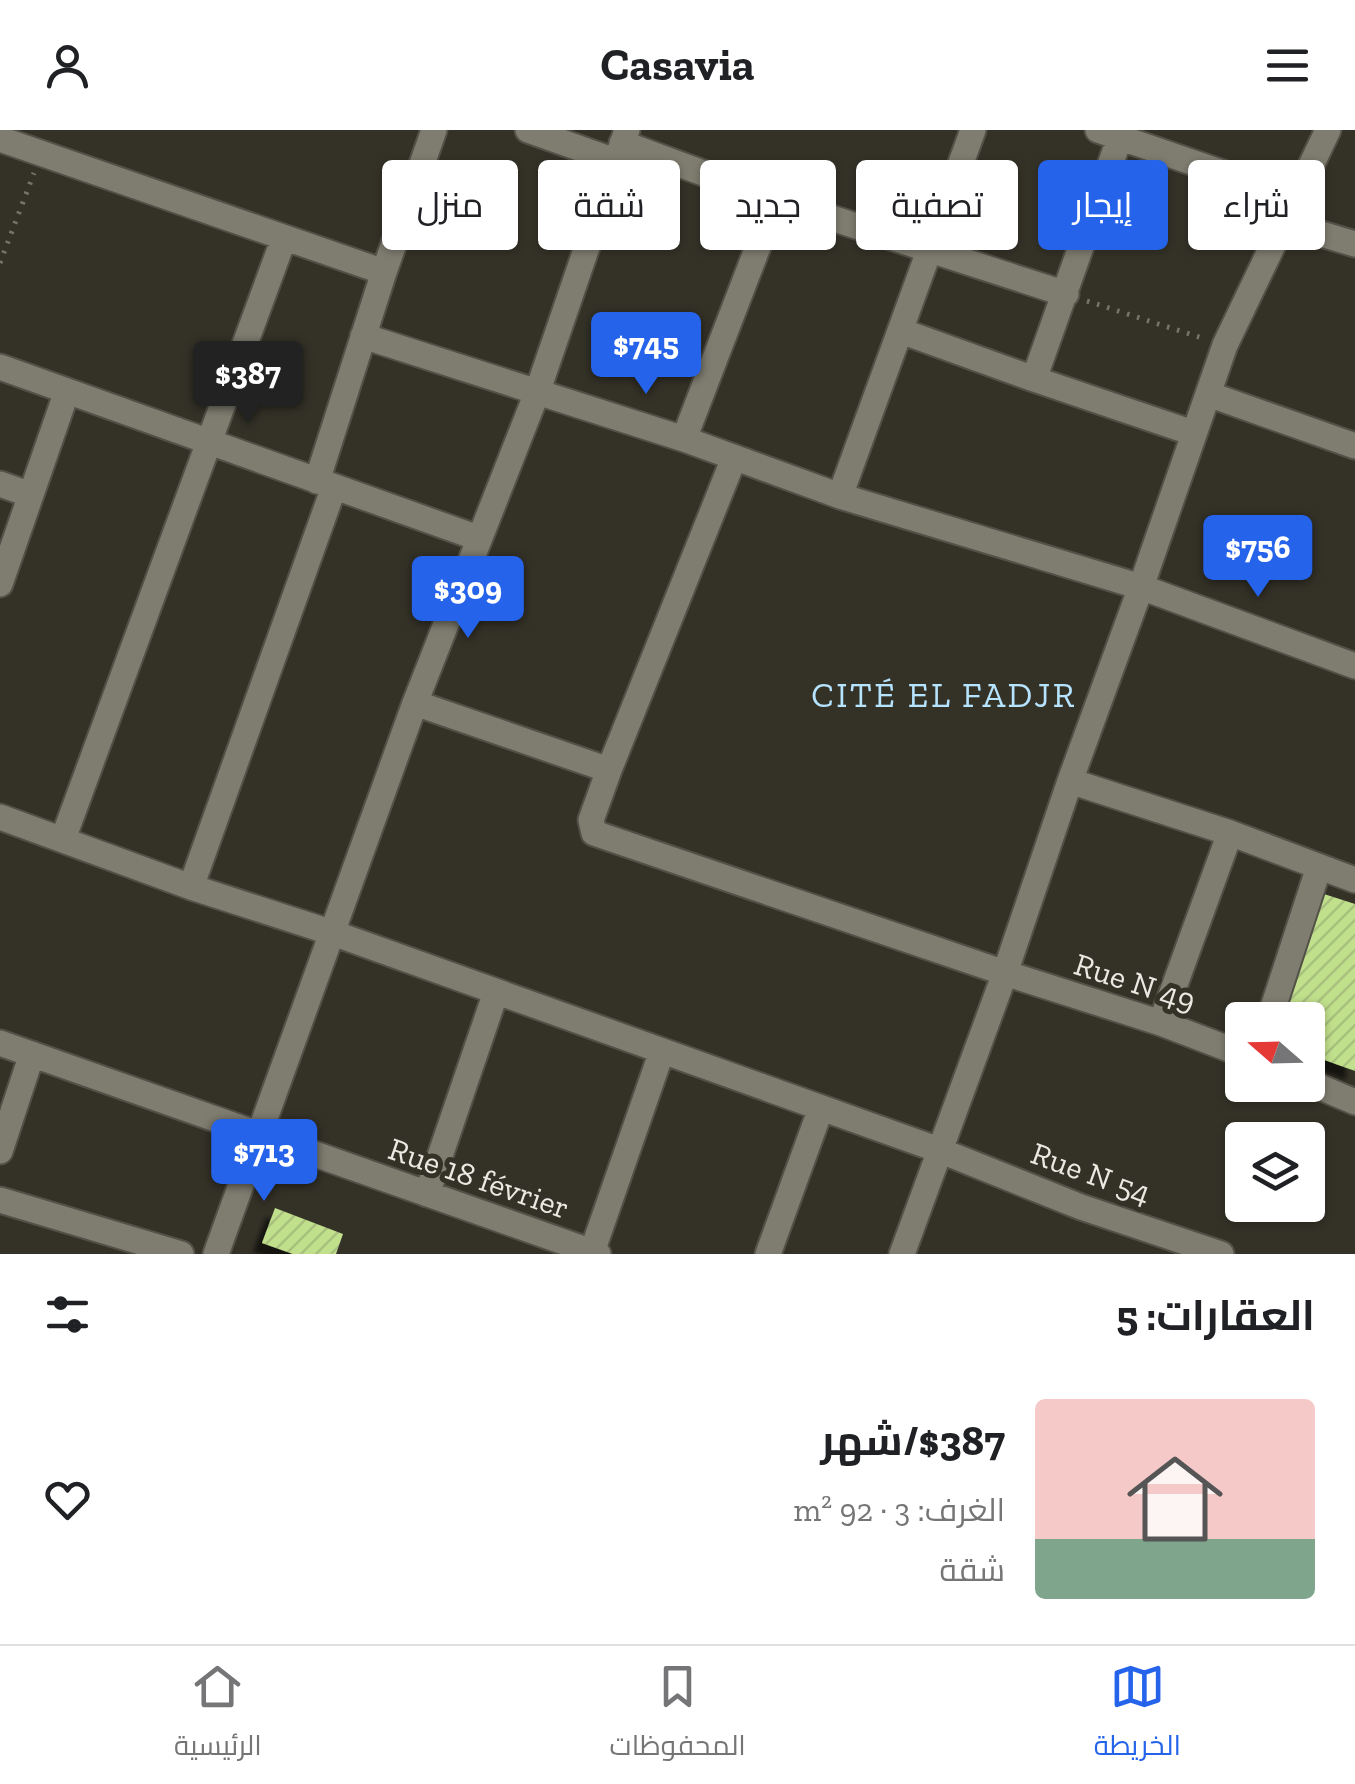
<!DOCTYPE html>
<html lang="ar">
<meta charset="utf-8">
<style>
body{margin:0;font-family:"Zilla Slab",Cairo,serif;background:#f2f2f2;color:#202124;direction:rtl;height:100vh;display:flex;flex-direction:column;font-size:38px;white-space:nowrap}
*{box-sizing:border-box;margin:0}
p{font-size:32px;color:#757577}
.icon{flex:none;width:55px;height:55px;fill:none;stroke:currentColor;stroke-width:2;stroke-linecap:round;stroke-linejoin:round}
.map{position:relative;height:1124px;overflow:hidden;direction:ltr}
.drawer{display:flex;flex-direction:column;background:#fff;flex:1}
.drawer>*{flex:none}
.hud{position:absolute;left:30px;top:30px;width:1295px;height:90px;direction:rtl;display:flex;gap:20px}
.needle{width:65px;rotate:290deg}
.tools{position:absolute;left:1225px;top:872px;display:grid;gap:20px}
.tools a{display:grid;place-items:center;width:100px;height:100px;border-radius:10px;background:#fff;box-shadow:0 2px 8px #0004;font-size:50px}
.price{position:absolute;translate:-50% -85px;padding:0 22px;border-radius:10px;background:#2563eb;color:#fff;font-size:32px;line-height:65px;filter:drop-shadow(0 2px 5px #0008)}
.price::after{content:'';position:absolute;left:50%;top:60px;width:30px;height:22px;margin-left:-15px;background:inherit;clip-path:polygon(0 0,100% 0,50% 100%)}
.price.active{background:#222;color:#fff}
ul{padding:0;list-style:none}
li{display:flex;align-items:center;gap:30px;height:250px;padding:0 40px}
li span{display:grid;place-items:center;flex:none;width:280px;height:200px;border-radius:10px;color:#555}
li>.icon{margin-inline-start:auto}
span .icon{width:120px;height:120px;fill:#fffc;stroke-width:1}
li b{font-size:42px}
h2{display:flex;justify-content:space-between;align-items:center;height:120px;padding:0 40px;font-size:42px}
.tag{padding:0 35px;border-radius:10px;background:#fff;box-shadow:0 2px 8px #0004;font-size:35px;line-height:90px}
.tag.active{background:#2563eb;color:#fff}
header{display:flex;justify-content:space-between;align-items:center;height:130px;padding:0 40px;background:#fff;font-size:45px;font-weight:700}
.tab-bar{display:flex;justify-content:space-around;align-items:center;height:140px;border-top:2px solid #e0e0e0;background:#fff;font-size:28px;color:#757577}
.tab-bar a{display:grid;justify-items:center;gap:5px}
.tab-bar .active{color:#2563eb}
.map>svg:first-child{display:block}
.building{fill:url(#building-hatch);filter:url(#shadow)}
.lines{fill:none;stroke-linecap:round;stroke-linejoin:round}
.minor-casing{stroke:#525047;stroke-width:29}
.path{stroke:#75736a;stroke-width:5;stroke-dasharray:2.5 8;stroke-linecap:butt}
.minor{stroke:#7f7d70;stroke-width:25}
.labels{text-anchor:middle;dominant-baseline:central;stroke-width:10;stroke-linejoin:round;paint-order:stroke}
.street-label{font-size:32px;fill:#eae9e2;stroke:#343227}
.neighbourhood-label{font-size:35px;letter-spacing:2.5px;fill:#b6e3fe;stroke:#343227}
</style>
<header><svg class="icon" aria-label="menu" viewBox="0 0 24 24"><path d="M4 6h16M4 12h16M4 18h16"/></svg>Casavia<svg class="icon" aria-label="person" viewBox="0 0 24 24"><circle cx="12" cy="8" r="4"/><path d="M4 21q1-7 8-7t8 7"/></svg></header>
<div class="map">
<svg width="1355" height="1124" viewBox="0 0 1355 1124">
<defs>
<pattern id="building-hatch" width="6" height="6" patternUnits="userSpaceOnUse" patternTransform="scale(2.5)"><rect width="6" height="6" fill="#c1e08c"/><path d="M-1 1l2-2M0 6l6-6M5 7l2-2" fill="none" stroke="#a8c17e"/></pattern>
<filter id="shadow"><feDropShadow dx="-9" dy="9" stdDeviation="2.5" flood-color="#0009"/></filter>
</defs>
<rect width="100%" height="100%" fill="#343227"/>
<path class="building" d="M1324,764L1355,774V941L1308,924V890H1281Z
M275,1078L343,1104L336,1124H293L262,1113Z"/>
<g class="lines">
<g class="minor-casing">
<path id="minor" d="M528,0L615,31
M1098,0L1293,67
M0,9L384,142
M622,13L776,70L1066,164
M1281,92L1355,114
M901,201L1034,249L1120,7
M363,206L684,309L840,366L1141,457L1355,536
M0,237L478,408
M1034,249L1193,303
M1208,264L1355,316
M684,309L776,70
M734,328L609,640L591,690L594,703L1005,843L1161,893L1242,924
M317,351L384,142L434,0
M0,354L31,365
M840,366L973,0
M0,454L67,261
M415,573L609,640
M1070,651L1230,703L1355,750
M0,687L191,757L333,803L939,1020L1081,1077L1221,1124
M63,709L284,108
M191,757L334,357
M1269,890L1319,737
M1161,893L1230,703
M0,913L598,1124
M1308,952L1355,972
M0,1021L32,924
M427,1064L496,862
M0,1070L181,1124
M592,1122L662,921
M216,1124L415,573L538,260L627,0
M768,1124L821,978
M902,1124L1005,843L1070,651L1141,457L1225,215L1328,0"/>
</g>
<path class="path" d="M0,133L34,43
M1087,171L1205,209"/>
<use href="#minor" class="minor"/>
</g>
<g class="labels">
<g class="street-label">
<text transform="translate(1135 852) rotate(18)">Rue N 49</text>
<text transform="translate(1091 1043) rotate(20)">Rue N 54</text>
<text transform="translate(479 1048) rotate(19)">Rue 18 février</text>
</g>
<g class="neighbourhood-label">
<text x="944" y="565">CITÉ EL FADJR</text>
</g>
</g>
</svg>
<div class="tools">
<a><svg class="needle" viewBox="-14 -14 28 28"><path d="M0-13l5 13h-10z" fill="#e53935"/><path d="M0 13l5-13h-10z" fill="#757577"/></svg></a>
<a><svg class="icon" aria-label="layers" viewBox="0 0 24 24"><path d="M12 4l9 5-9 5-9-5zM3 14l9 5 9-5"/></svg></a>
</div>
<b class="price" style="left:646px;top:267px">$745</b>
<b class="price active" style="left:248px;top:296px">$387</b>
<b class="price" style="left:1258px;top:470px">$756</b>
<b class="price" style="left:468px;top:511px">$309</b>
<b class="price" style="left:264px;top:1074px">$713</b>
<div class="hud">
<a class="tag">شراء</a>
<a class="tag active">إيجار</a>
<a class="tag">تصفية</a>
<a class="tag">جديد</a>
<a class="tag">شقة</a>
<a class="tag">منزل</a>
</div>
</div>
<section class="drawer">
<h2>العقارات: 5<svg class="icon" aria-label="filters" viewBox="0 0 24 24"><path d="M4 7h16M4 17h16"/><circle cx="9" cy="7" r="2"/><circle cx="15" cy="17" r="2"/></svg></h2>
<ul>
<li><span style="background:linear-gradient(#f6c9c9 70%,#7fa58c 0)"><svg class="icon" aria-label="home" viewBox="0 0 24 24"><path d="M3 11l9-7 9 7M6 9v11h12V9"/></svg></span><div><b>$387/شهر</b><p>الغرف: 3 · 92 m²</p><p>شقة</p></div><svg class="icon" aria-label="heart" viewBox="0 0 24 24"><path d="M12 20l-8-8c-3-5 5-10 8-4 3-6 11-1 8 4z"/></svg></li>
</ul>
</section>
<nav class="tab-bar">
<a class="active"><svg class="icon" aria-label="map" viewBox="0 0 24 24"><path d="M3 6l6-2 6 2 6-2v14l-6 2-6-2-6 2zM9 4v14M15 6v14"/></svg>الخريطة</a>
<a><svg class="icon" aria-label="saved" viewBox="0 0 24 24"><path d="M7 4h10v16l-5-4-5 4z"/></svg>المحفوظات</a>
<a><svg class="icon" aria-label="home" viewBox="0 0 24 24"><path d="M3 11l9-7 9 7M6 9v11h12V9"/></svg>الرئيسية</a>
</nav>
